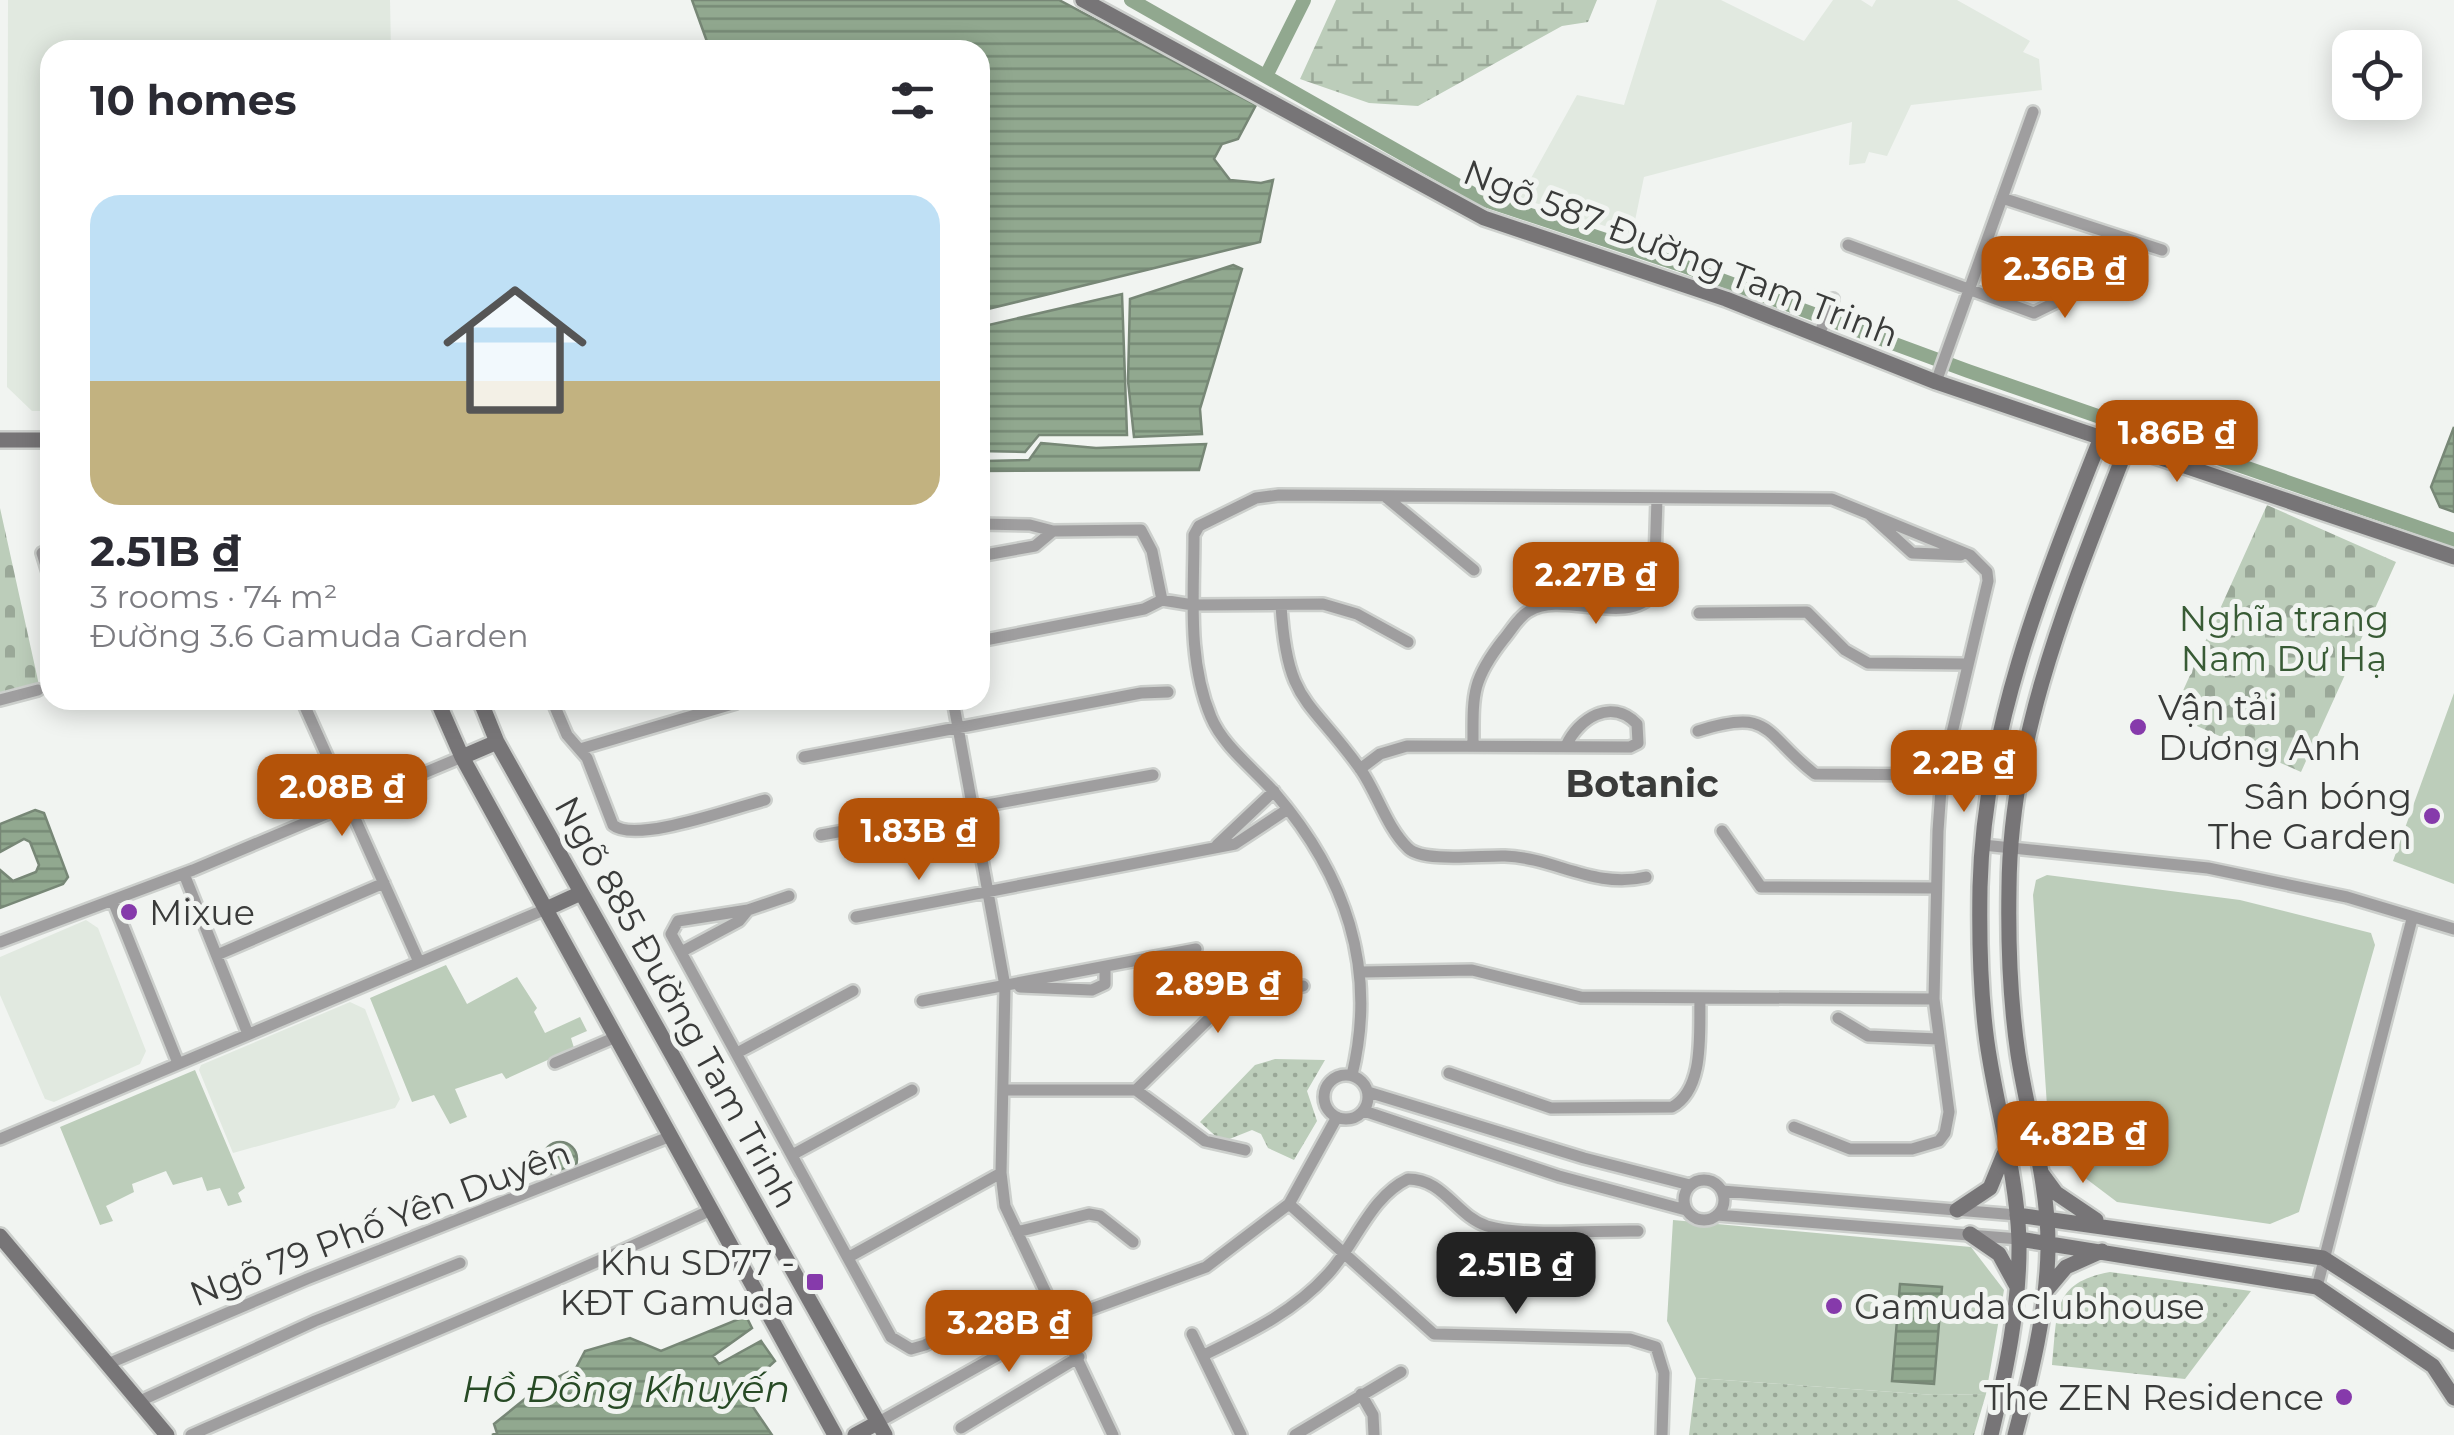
<!DOCTYPE html>
<meta charset="utf-8">
<style>
body{margin:0;font-family:Montserrat,sans-serif;background:#f7f7f7;color:#2b2b33;height:100vh;display:flex;flex-direction:column;font-size:38px;white-space:nowrap}
*{box-sizing:border-box;margin:0}
p{font-size:32px;color:#7c7c81}
.icon{flex:none;width:55px;height:55px;fill:none;stroke:currentColor;stroke-width:2;stroke-linecap:round;stroke-linejoin:round}
.map{position:relative;flex:1;overflow:hidden}
.sheet{position:absolute;left:40px;top:40px;width:950px;height:670px;display:flex;flex-direction:column;background:#fff;border-radius:30px;box-shadow:0 5px 25px #0003}
.sheet>*{flex:none}
.buttons{position:absolute;left:2332px;top:30px;display:grid;gap:20px}
.buttons a{display:grid;place-items:center;width:90px;height:90px;border-radius:20px;background:#fff;box-shadow:0 5px 25px #0003;font-size:50px}
.price{position:absolute;translate:-50% -85px;padding:0 22px;border-radius:20px;background:#b45309;color:#fff;font-size:32px;line-height:65px;filter:drop-shadow(0 2px 5px #0008)}
.price::after{content:'';position:absolute;left:50%;top:60px;width:30px;height:22px;margin-left:-15px;background:inherit;clip-path:polygon(0 0,100% 0,50% 100%)}
.price.current{background:#222;color:#fff}
ul{padding:0;list-style:none}
li{display:grid;align-content:center;gap:20px;height:530px;padding:0 50px}
li span{display:grid;place-items:center;height:310px;border-radius:30px;color:#555}
li>.icon{margin-inline-start:auto}
span .icon{width:180px;height:180px;fill:#fffc;stroke-width:1}
li b{font-size:42px}
h2{display:flex;justify-content:space-between;align-items:center;height:120px;padding:0 50px;font-size:42px}
.map>svg:first-child{display:block}
.built{fill:#e1e9e0}
.grass{fill:#bccdba}
.wetland{fill:url(#wetland-marsh)}
.cemetery{fill:url(#cemetery-stones)}
.park{fill:url(#park-dots)}
.water{fill:url(#water-rules);stroke:#778776;stroke-width:2.5}
.lines{fill:none;stroke-linecap:round;stroke-linejoin:round}
.canal{stroke:#91a88f;stroke-width:14}
.street-casing{stroke:#cccfcc;stroke-width:16}
.secondary-casing{stroke:#cccfcc;stroke-width:20}
.street{stroke:#9f9e9f;stroke-width:11}
.secondary{stroke:#777577;stroke-width:15}
.poi-dot{fill:#863aab;stroke:#f1f4f1;stroke-width:4}
.labels{text-anchor:middle;dominant-baseline:central;stroke-width:10;stroke-linejoin:round;paint-order:stroke}
.street-label{font-size:35px;fill:#3a3b3a;stroke:#f1f4f1}
.park-label{font-size:35px;fill:#385b35;stroke:#f1f4f1}
.poi-label{font-size:35px;fill:#3a3b3a;stroke:#f1f4f1;text-anchor:start}
.neighbourhood-label{font-size:38px;font-weight:bold;fill:#3a3b3a;stroke:#f1f4f1}
.water-label{font-size:38px;font-style:italic;fill:#274a25;stroke:#f1f4f1}
</style>
<div class="map">
<svg width="2454" height="1435" viewBox="0 0 2454 1435">
<defs>
<pattern id="wetland-marsh" width="20" height="14" patternUnits="userSpaceOnUse" patternTransform="scale(2.5)"><rect width="20" height="14" fill="#bccdba"/><path d="M1 5h8M5 5V1M11 12h8M15 12V8" fill="none" stroke="#9aa898"/></pattern>
<pattern id="cemetery-stones" width="16" height="16" patternUnits="userSpaceOnUse" patternTransform="scale(2.5)"><rect width="16" height="16" fill="#bccdba"/><path d="M2 7V4a2 2 0 0 1 4 0v3zM10 15v-3a2 2 0 0 1 4 0v3z" fill="#9aa898"/></pattern>
<pattern id="park-dots" width="8" height="8" patternUnits="userSpaceOnUse" patternTransform="scale(2.5)"><rect width="8" height="8" fill="#bccdba"/><path d="M2 2h.1M6 6h.1" fill="none" stroke="#9aa898" stroke-width="1.8" stroke-linecap="round"/></pattern>
<pattern id="water-rules" width="6" height="5" patternUnits="userSpaceOnUse" patternTransform="scale(2.5)"><rect width="6" height="5" fill="#91a88f"/><path d="M0 2.5h6" fill="none" stroke="#778a76"/></pattern>
</defs>
<rect width="100%" height="100%" fill="#f1f4f1"/>
<path class="built" d="M8,0H390L391,50H50V411H32L7,387Z
M1657,0H1721L1804,41L1833,0H1861L1872,7L1876,0H1957L2030,41L2023,52L2039,59L2042,90L1911,105L1887,156L1869,152L1865,163L1849,165L1852,122L1644,177L1632,235L1520,198L1577,95L1624,105Z
M86,920L98,928L146,1051L140,1064L54,1102L45,1099L0,995V957Z
M350,1002L365,1009L400,1099L395,1108L233,1153L199,1070L201,1065Z"/>
<path class="grass" d="M2454,693V884L2393,861Z
M2047,875L2240,900L2371,933L2375,945L2299,1212L2270,1224L2117,1202L2068,1165L2047,1106L2033,895L2036,880Z
M446,965L467,1004L517,977L537,1008L534,1012L545,1033L580,1017L587,1031L571,1038L574,1048L506,1079L502,1073L455,1089L467,1117L450,1124L434,1095L412,1102L370,998Z
M195,1070L245,1188L238,1193L242,1202L228,1206L220,1188L207,1191L202,1177L173,1185L166,1171L132,1184L134,1192L106,1206L113,1221L100,1225L60,1127Z
M1673,1220L1971,1247L2004,1290L1986,1394L1934,1395L1696,1378L1667,1321Z"/>
<path class="wetland" d="M1336,0H1597L1588,22L1562,26L1418,106L1369,103L1300,79Z"/>
<path class="cemetery" d="M2267,505L2396,562L2301,772L2172,715Z
M0,508L39,685L0,695Z"/>
<path class="park" d="M1275,1059L1325,1060L1307,1091L1317,1121L1294,1160L1268,1148L1261,1134L1252,1130L1222,1142L1200,1122L1255,1065Z
M2110,1272L2251,1291L2185,1379L2052,1365C2058,1312 2051,1283 2110,1272Z
M1696,1378L1934,1395L1986,1394L1974,1435H1689Z"/>
<path class="water" d="M692,0H1059L1256,105L1238,139L1222,144L1214,159L1230,180L1261,183L1273,180L1260,242L980,311V50H710Z
M1233,265L1242,269L1200,409L1202,434L1134,437L1128,381L1130,299Z
M1122,294L1127,435H1039L1025,452L980,451V327Z
M2454,427V512L2440,507L2431,487Z
M1041,443L1096,448L1206,444L1199,470L980,471L985,461L1029,460Z
M35,810L44,813L68,877L63,884L0,908V870L13,881L36,872L39,865L30,842L24,839L0,852V824Z
M543 1159a17 17 0 1 1 34 0a17 17 0 1 1-34 0Z
M1900,1284L1942,1287L1934,1384L1892,1381Z
M746,1316L752,1328L713,1356L719,1364L761,1341L775,1361L742,1391L772,1435H492L497,1433L494,1424L525,1399L532,1405L557,1393L552,1380L576,1368L585,1351L630,1338L661,1351Z"/>
<g class="lines">
<path class="canal" d="M1131,0L1482,199L1678,264L1968,371L2454,540
M1267,74L1304,0"/>
<g class="street-casing">
<path id="street" d="M2002,198L2162,250
M1848,245L2034,313L2089,286L2107,233
M1819,335L1833,299
M1936,382L2033,112
M1387,498L1474,570
M1870,515L1912,553L1961,555
M980,524L1030,525L1053,531L1141,530L1152,551L1162,600
M42,553L50,579
M980,556L1035,546L1053,531
M1281,605C1287,705 1309,697 1361,770C1377,793 1387,828 1408,848C1423,863 1483,855 1505,856C1555,858 1594,889 1646,877
M1699,613L1807,612L1845,650L1868,663L1966,664
M980,641L1144,609L1162,600L1193,605L1323,604L1357,614L1408,642
M0,700L38,690
M302,700L419,962
M552,700L567,735L587,758L613,825C635,844 733,808 765,800
M953,700L1005,986L1001,1173L1005,1206L1113,1435
M1698,731C1773,707 1763,734 1815,774L1942,775
M1473,746C1473,695 1471,681 1503,640C1511,631 1518,617 1529,611C1562,590 1627,628 1654,593L1657,498
M580,749L736,703
M804,757L1141,693L1168,692
M1360,769L1380,754L1407,746L1630,747L1638,743L1637,724C1611,697 1578,719 1566,746
M1722,831L1761,887L1934,888
M821,835L1153,775
M1217,845L1274,791
M1983,845L2208,868L2347,897L2454,929
M184,874L248,1034
M789,896L748,910L678,921L671,934L891,1337L911,1349L925,1345L1009,1302
M113,901L178,1063
M856,917L1235,844L1288,809
M0,942L193,870L462,757
M681,952L739,921L748,910
M217,955L384,883
M1362,972L1472,970L1581,997L1934,999
M1020,987L1092,990L1105,984V967
M922,1001L1196,949
M1838,1018L1868,1036L1938,1039
M737,1053L853,991
M555,1063L616,1037
M1449,1073L1551,1108L1672,1107C1705,1089 1699,1032 1700,999
M1324 1097a22 22 0 1 1 44 0a22 22 0 1 1-44 0Z
M1352,1075C1378,967 1345,875 1275,793C1254,769 1223,746 1211,717C1187,660 1194,595 1194,535L1199,526L1256,498L1279,495L1832,499L1970,555L1987,572L1988,581L1942,775L1938,831L1934,999L1949,1112L1945,1133L1939,1141L1912,1149H1850L1794,1127
M1005,1090H1136L1205,1141L1245,1150
M1136,1090L1224,1004L1303,986
M1368,1092L1584,1158L1690,1185
M1364,1111L1559,1176L1686,1210
M0,1139L546,909
M792,1155L912,1090
M1684 1200a20 20 0 1 1 40 0a20 20 0 1 1-40 0Z
M1722,1191L2017,1215
M1289,1204L1434,1334L1630,1339L1656,1347L1664,1373L1662,1435
M1717,1215L2019,1239
M1017,1232L1089,1214L1100,1216L1133,1242
M849,1257L1001,1173
M2317,1287L2412,919
M1192,1334L1241,1435
M1204,1355C1249,1333 1294,1312 1328,1274C1356,1244 1370,1197 1408,1179C1444,1179 1455,1215 1487,1226C1523,1237 1598,1230 1638,1231
M110,1363L307,1279L671,1136
M1361,1394L1373,1415L1374,1435
M140,1401L315,1321L460,1263
M877,1423L1061,1320L1206,1267L1289,1204L1337,1117
M961,1428L1079,1357
M191,1435C364,1359 540,1290 711,1210
M1295,1435L1401,1372"/>
</g>
<g class="secondary-casing">
<path id="secondary" d="M1083,0L1484,218L1726,299L1936,382L2454,557
M0,440H50
M437,700L462,757L835,1435
M480,700L497,742L885,1435
M462,757L497,742
M546,909L581,893
M2042,1174L2056,1193L2096,1220
M1957,1210L1990,1188L2004,1154
M2017,1215L2323,1258L2454,1342
M1970,1234L1999,1254L2016,1285
M0,1236L167,1435
M2019,1239L2317,1287L2433,1366L2454,1398
M2045,1292L2066,1267L2102,1251
M855,1435L877,1423
M1991,1435C2006,1371 2020,1306 2019,1240C2017,1181 2000,1120 1990,1061C1980,1005 1979,943 1980,887C1984,727 2044,581 2102,435
M2015,1435C2031,1375 2047,1311 2048,1249C2049,1183 2028,1119 2018,1054C2010,1000 2008,942 2009,888C2010,732 2073,587 2128,444"/>
</g>
<use href="#street" class="street"/>
<use href="#secondary" class="secondary"/>
</g>
<g class="poi-dot">
<circle cx="2138" cy="727" r="10"/>
<circle cx="2432" cy="816" r="10"/>
<circle cx="129" cy="912" r="10"/>
<rect x="805" y="1272" width="20" height="20" rx="5"/>
<circle cx="1834" cy="1306" r="10"/>
<circle cx="2344" cy="1397" r="10"/>
</g>
<g class="labels">
<g class="street-label">
<text transform="translate(1681 253) rotate(21)">Ngõ 587 Đường Tam Trinh</text>
<text transform="translate(677 1002) rotate(61)">Ngõ 885 Đường Tam Trinh</text>
<text transform="translate(380 1223) rotate(-21)">Ngõ 79 Phố Yên Duyên</text>
</g>
<g class="park-label">
<text x="2284" y="618">Nghĩa trang<tspan x="2284" dy="40">Nam Dư Hạ</tspan></text>
</g>
<g class="poi-label">
<text x="2158" y="707">Vận tải<tspan x="2158" dy="40">Dương Anh</tspan></text>
<text x="2412" y="796" text-anchor="end">Sân bóng<tspan x="2412" dy="40">The Garden</tspan></text>
<text x="149" y="912">Mixue</text>
<text x="795" y="1262" text-anchor="end">Khu SD77 -<tspan x="795" dy="40">KĐT Gamuda</tspan></text>
<text x="1854" y="1306">Gamuda Clubhouse</text>
<text x="2324" y="1397" text-anchor="end">The ZEN Residence</text>
</g>
<g class="neighbourhood-label">
<text x="1642" y="783">Botanic</text>
</g>
<g class="water-label">
<text x="626" y="1388">Hồ Đồng Khuyến</text>
</g>
</g>
</svg>
<div class="buttons">
<a><svg class="icon" aria-label="locate" viewBox="0 0 24 24"><circle cx="12" cy="12" r="6"/><path d="M12 2v4M12 18v4M2 12h4M18 12h4"/></svg></a>
</div>
<b class="price" style="left:2065px;top:321px">2.36B ₫</b>
<b class="price" style="left:2177px;top:485px">1.86B ₫</b>
<b class="price" style="left:1596px;top:627px">2.27B ₫</b>
<b class="price" style="left:1964px;top:815px">2.2B ₫</b>
<b class="price" style="left:342px;top:839px">2.08B ₫</b>
<b class="price" style="left:919px;top:883px">1.83B ₫</b>
<b class="price" style="left:1218px;top:1036px">2.89B ₫</b>
<b class="price" style="left:2083px;top:1186px">4.82B ₫</b>
<b class="price current" style="left:1516px;top:1317px">2.51B ₫</b>
<b class="price" style="left:1009px;top:1375px">3.28B ₫</b>
<section class="sheet">
<h2>10 homes<svg class="icon" aria-label="filters" viewBox="0 0 24 24"><path d="M4 7h16M4 17h16"/><circle cx="9" cy="7" r="2"/><circle cx="15" cy="17" r="2"/></svg></h2>
<ul>
<li><span style="background:linear-gradient(#bfe0f5 60%,#c2b280 0)"><svg class="icon" aria-label="home" viewBox="0 0 24 24"><path d="M3 11l9-7 9 7M6 9v11h12V9"/></svg></span><div><b>2.51B ₫</b><p>3 rooms · 74 m²</p><p>Đường 3.6 Gamuda Garden</p></div></li>
</ul>
</section>
</div>
